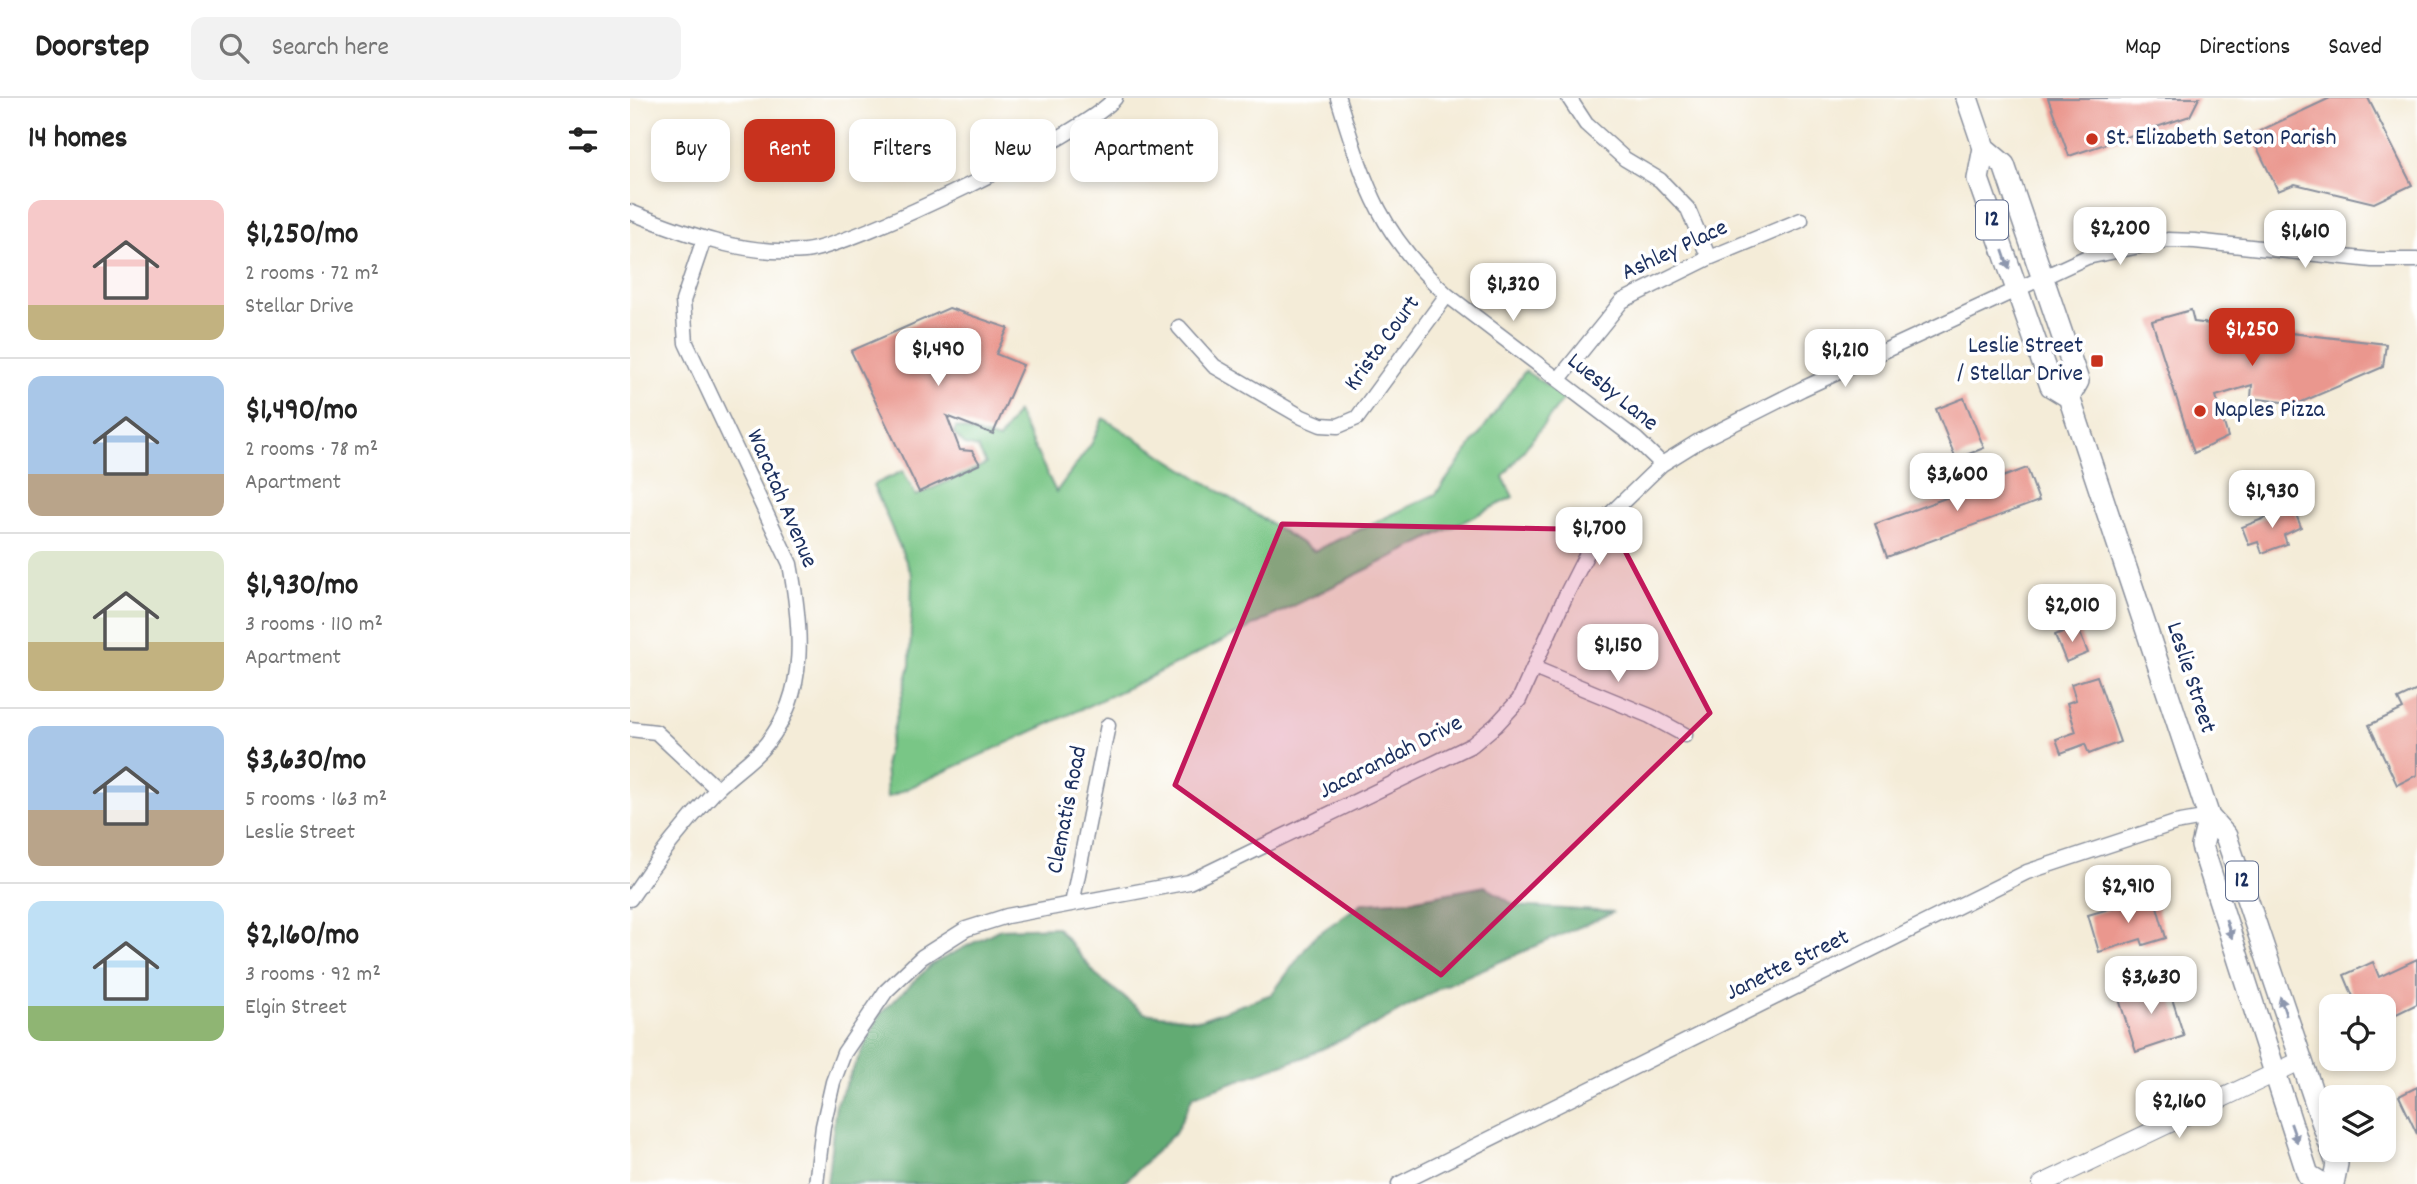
<!DOCTYPE html>
<meta charset="utf-8">
<style>
body{margin:0;font-family:Dekko,sans-serif;background:#f2f2f2;color:#222;height:100vh;display:flex;flex-direction:column;font-size:26px;white-space:nowrap}
*{box-sizing:border-box;margin:0}
p{font-size:23px;color:#767676}
.icon{flex:none;width:38px;height:38px;fill:none;stroke:currentColor;stroke-width:2;stroke-linecap:round;stroke-linejoin:round}
.map{position:relative;flex:1;overflow:hidden}
.details{display:flex;flex-direction:column;background:#fff;width:630px}
.details>*{flex:none}
.banner{position:absolute;left:21px;top:21px;width:665px;height:63px;display:flex;gap:14px}
.tools{position:absolute;left:1689px;top:896px;display:grid;gap:14px}
.tools a{display:grid;place-items:center;width:77px;height:77px;border-radius:14px;background:#fff;box-shadow:0 4px 10px #0003;font-size:35px}
.price{position:absolute;translate:-50% -60px;padding:0 16px;border-radius:14px;background:#fff;color:#222;font-size:23px;line-height:46px;filter:drop-shadow(0 2px 4px #0008)}
.price::after{content:'';position:absolute;left:50%;top:42px;width:21px;height:16px;margin-left:-10px;background:inherit;clip-path:polygon(0 0,100% 0,50% 100%)}
.price.selected{background:#c8321e;color:#fff}
ul{padding:0;list-style:none}
li{display:flex;align-items:center;gap:21px;height:175px;padding:0 28px}
li+li{border-top:2px solid #e0e0e0}
li span{display:grid;place-items:center;flex:none;width:196px;height:140px;border-radius:14px;color:#555}
li>.icon{margin-inline-start:auto}
span .icon{width:84px;height:84px;fill:#fffc;stroke-width:1}
li b{font-size:30px}
h2{display:flex;justify-content:space-between;align-items:center;height:84px;padding:0 28px;font-size:30px}
.pill{padding:0 24px;border-radius:14px;background:#fff;box-shadow:0 4px 10px #0003;font-size:24px;line-height:63px}
.pill.selected{background:#c8321e;color:#fff}
header{display:flex;align-items:center;gap:42px;box-sizing:border-box;height:98px;padding:0 35px;background:#fff;border-bottom:2px solid #e0e0e0}
header strong{font-size:33px}
nav{display:flex;gap:38px;margin-inline-start:auto;font-size:24px}
.search{width:490px;height:63px;background:#f2f2f2;display:flex;align-items:center;gap:18px;box-sizing:border-box;padding:0 24px;border-radius:14px;color:#767676;font-size:26px}
main{display:flex;flex:1;min-height:0}
.map>svg:first-child{display:block}
.green{fill:#79c686;stroke:#4a7a72;stroke-width:2}
.forest{fill:#62ab73;stroke:#3e6d68;stroke-width:2}
.building{fill:#ea978e}
.lines{fill:none;stroke-linecap:round;stroke-linejoin:round}
.minor-casing{stroke:#888e9b;stroke-width:17}
.tertiary-casing{stroke:#888e9b;stroke-width:20}
.primary-casing{stroke:#888e9b;stroke-width:24}
.minor{stroke:#fff;stroke-width:14}
.tertiary{stroke:#fff;stroke-width:18}
.primary{stroke:#fff;stroke-width:21}
.oneway{fill:#8d97ae}
.marked{fill:#c2185b;fill-opacity:0.2;stroke:#c2185b;stroke-width:5;stroke-linejoin:round}
.poi-dot{fill:#c8321e;stroke:#fff;stroke-width:2.5}
.labels{text-anchor:middle;dominant-baseline:central;stroke-width:7;stroke-linejoin:round;paint-order:stroke}
.shield{fill:#fff;stroke:#5f6d8e;stroke-width:2}
.shield-label{font-size:23px;font-weight:bold;fill:#1b2f5e}
.poi-label{font-size:24px;fill:#1b2f5e;stroke:#fff;text-anchor:start}
.street-label{font-size:24px;fill:#1b2f5e;stroke:#fff}
</style>
<header>
<strong>Doorstep</strong>
<div class="search"><svg class="icon" aria-label="search" viewBox="0 0 24 24"><circle cx="10" cy="10" r="6"/><path d="M15 15l6 6"/></svg>Search here</div>
<nav><a>Map</a><a>Directions</a><a>Saved</a></nav>
</header>
<main>
<section class="details">
<h2>14 homes<svg class="icon" aria-label="filters" viewBox="0 0 24 24"><path d="M4 7h16M4 17h16"/><circle cx="9" cy="7" r="2"/><circle cx="15" cy="17" r="2"/></svg></h2>
<ul>
<li><span style="background:linear-gradient(#f6c9c9 75%,#c2b280 0)"><svg class="icon" aria-label="home" viewBox="0 0 24 24"><path d="M3 11l9-7 9 7M6 9v11h12V9"/></svg></span><div><b>$1,250/mo</b><p>2 rooms · 72 m²</p><p>Stellar Drive</p></div></li>
<li><span style="background:linear-gradient(#a9c7e8 70%,#b9a48a 0)"><svg class="icon" aria-label="home" viewBox="0 0 24 24"><path d="M3 11l9-7 9 7M6 9v11h12V9"/></svg></span><div><b>$1,490/mo</b><p>2 rooms · 78 m²</p><p>Apartment</p></div></li>
<li><span style="background:linear-gradient(#dfe7d0 65%,#c2b280 0)"><svg class="icon" aria-label="home" viewBox="0 0 24 24"><path d="M3 11l9-7 9 7M6 9v11h12V9"/></svg></span><div><b>$1,930/mo</b><p>3 rooms · 110 m²</p><p>Apartment</p></div></li>
<li><span style="background:linear-gradient(#a9c7e8 60%,#b9a48a 0)"><svg class="icon" aria-label="home" viewBox="0 0 24 24"><path d="M3 11l9-7 9 7M6 9v11h12V9"/></svg></span><div><b>$3,630/mo</b><p>5 rooms · 163 m²</p><p>Leslie Street</p></div></li>
<li><span style="background:linear-gradient(#bfe0f5 75%,#8fb573 0)"><svg class="icon" aria-label="home" viewBox="0 0 24 24"><path d="M3 11l9-7 9 7M6 9v11h12V9"/></svg></span><div><b>$2,160/mo</b><p>3 rooms · 92 m²</p><p>Elgin Street</p></div></li>
</ul>
</section>
<div class="map">
<svg width="1787" height="1086" viewBox="0 0 1787 1086">
<rect width="100%" height="100%" fill="#fff"/>
<filter id="ink" filterUnits="userSpaceOnUse"><feTurbulence type="fractalNoise" baseFrequency=".0143" numOctaves="2"/><feDisplacementMap in="SourceGraphic" scale="14" xChannelSelector="R" yChannelSelector="G"/><feConvolveMatrix kernelMatrix="1 2 1 2 8 2 1 2 1" color-interpolation-filters="sRGB"/></filter>
<filter id="wash" filterUnits="userSpaceOnUse"><feTurbulence type="fractalNoise" baseFrequency=".00686" numOctaves="4" result="noise"/><feDisplacementMap in="SourceGraphic" scale="28" xChannelSelector="R" yChannelSelector="G"/><feGaussianBlur stdDeviation="1.57" result="paint"/><feColorMatrix in="noise" values="0 0 0 0 0 0 0 0 0 0 0 0 0 0 0 0 0 1.4 0 .05"/><feComposite in="paint" operator="in"/></filter>
<g filter="url(#wash)">
<rect width="100%" height="100%" fill="#f4ecd8"/>
<path class="green" d="M895,273L935,299L873,379L883,399L510,584L257,700L255,663L280,567L282,477L243,387L273,373L286,398L356,366L348,350L335,347L324,336L326,329L369,342L387,314L426,394L462,345L473,320L684,453L806,396Z"/>
<path class="forest" d="M855,788L886,808L984,814L814,888L744,927L672,960L563,998L546,1034L493,1086H197L206,1006L250,916L302,866L370,831L427,829L467,878L514,915L569,922L642,896L684,839L732,805L781,802Z"/>
<g id="blocks">
<path class="building" d="M1418,0H1569L1560,18L1439,58Z
M1700,0H1738L1782,87L1744,105L1665,86L1648,93L1621,37Z
M319,210L378,230L366,256L393,267L363,336L317,318L330,352L342,353L350,366L289,394L221,253Z
M1561,212L1564,224L1756,246L1753,269L1667,306L1621,300L1622,287L1586,298L1598,339L1564,355L1522,223Z
M1334,300L1354,350L1326,361L1306,311Z
M1397,370L1409,403L1257,459L1245,426Z
M1663,409L1671,429L1654,437L1657,446L1632,455L1628,444L1619,447L1612,429Z
M1447,528L1458,555L1436,564L1425,537Z
M1467,578L1490,644L1459,656L1455,646L1431,655L1426,641L1446,634L1437,605L1446,602L1441,586Z
M1787,592V677L1767,687L1739,627L1773,611L1768,601Z
M1524,798L1536,840L1513,847L1511,841L1469,854L1458,817Z
M1787,861V906L1754,922V908H1727L1714,877L1743,864L1749,879Z
M1536,882L1554,938L1506,954L1488,898Z
M1787,989V1036L1769,998Z"/>
</g>
</g>
<g filter="url(#ink)">
<use href="#blocks" fill-opacity="0" stroke="#888e9b" stroke-width="2"/>
<g class="lines">
<g class="minor-casing">
<path id="minor" d="M708,0C735,86 747,133 817,197L1006,341L1032,366
M939,0L956,26L995,61L1030,82L1058,111L1079,160
M0,114C58,137 113,157 175,153C221,149 458,35 485,0
M549,229L584,268L672,319L691,327L708,328L727,320L817,197
M929,281L992,203L1079,160L1171,122
M904,570L1020,618L1055,637
M0,631L26,634L87,691
M0,801C25,763 55,725 86,692C102,675 123,663 137,645C179,593 171,527 160,466L56,245L53,203L74,141
M442,806L478,627
M186,1086L193,1028L203,984L214,955L256,893L292,859L336,831L377,818L559,784L842,647L866,627L889,602L936,497L974,422L1032,366L1069,343L1172,291L1457,159L1538,142L1565,143L1742,162H1787
M769,1086L1397,774L1545,725L1579,719"/>
</g>
<g class="tertiary-casing">
<path id="tertiary" d="M1412,1086L1670,963"/>
</g>
<g class="primary-casing">
<path id="primary" d="M1337,0L1354,50L1374,67L1448,283L1439,299
M1354,50L1348,81L1421,288L1439,299L1579,719L1596,738L1701,1050
M1579,719L1572,748L1678,1077L1693,1086
M1702,1052L1707,1066L1703,1086"/>
</g>
<use href="#minor" class="minor"/>
<use href="#tertiary" class="tertiary"/>
<use href="#primary" class="primary"/>
</g>
<defs><path id="oneway-solid" d="M-6-.8H1V-3.2L6.5 0L1 3.2V.8H-6Z" transform="scale(1.75)"/></defs>
<g class="oneway">
<use href="#oneway-solid" transform="translate(1376 162) rotate(71)"/>
<use href="#oneway-solid" transform="translate(1599 831) rotate(72)"/>
<use href="#oneway-solid" transform="translate(1653 908) rotate(-108)"/>
<use href="#oneway-solid" transform="translate(1664 1035) rotate(71)"/>
</g>
</g>
<path class="marked" d="M652,426L984,432L1080,615L811,877L545,687Z"/>
<g class="poi-dot">
<circle cx="1462" cy="41" r="7"/>
<rect x="1460" y="256" width="14" height="14" rx="3.5"/>
<circle cx="1570" cy="313" r="7"/>
</g>
<g class="labels">
<g class="shield">
<rect x="1346" y="102.5" width="32" height="39" rx="5"/>
<rect x="1596" y="763.5" width="32" height="39" rx="5"/>
</g>
<g class="shield-label">
<text x="1362" y="122">12</text>
<text x="1612" y="783">12</text>
</g>
<g class="poi-label">
<text x="1476" y="41">St. Elizabeth Seton Parish</text>
<text x="1453" y="249" text-anchor="end">Leslie Street<tspan x="1453" dy="28">/ Stellar Drive</tspan></text>
<text x="1584" y="313">Naples Pizza</text>
</g>
<g class="street-label">
<text transform="translate(1045 153) rotate(-25)">Ashley Place</text>
<text transform="translate(753 246) rotate(-54)">Krista Court</text>
<text transform="translate(982 295) rotate(39)">Luesby Lane</text>
<text transform="translate(151 401) rotate(67)">Waratah Avenue</text>
<text transform="translate(1560 580) rotate(72)">Leslie Street</text>
<text transform="translate(761 660) rotate(-27)">Jacarandah Drive</text>
<text transform="translate(438 712) rotate(-79)">Clematis Road</text>
<text transform="translate(1158 868) rotate(-26)">Janette Street</text>
</g>
</g>
</svg>
<div class="tools">
<a><svg class="icon" aria-label="locate" viewBox="0 0 24 24"><circle cx="12" cy="12" r="6"/><path d="M12 2v4M12 18v4M2 12h4M18 12h4"/></svg></a>
<a><svg class="icon" aria-label="layers" viewBox="0 0 24 24"><path d="M12 4l9 5-9 5-9-5zM3 14l9 5 9-5"/></svg></a>
</div>
<b class="price" style="left:1490px;top:169px">$2,200</b>
<b class="price" style="left:1675px;top:172px">$1,610</b>
<b class="price" style="left:883px;top:225px">$1,320</b>
<b class="price selected" style="left:1622px;top:270px">$1,250</b>
<b class="price" style="left:308px;top:290px">$1,490</b>
<b class="price" style="left:1215px;top:291px">$1,210</b>
<b class="price" style="left:1327px;top:415px">$3,600</b>
<b class="price" style="left:1642px;top:432px">$1,930</b>
<b class="price" style="left:969px;top:469px">$1,700</b>
<b class="price" style="left:1442px;top:546px">$2,010</b>
<b class="price" style="left:988px;top:586px">$1,150</b>
<b class="price" style="left:1498px;top:827px">$2,910</b>
<b class="price" style="left:1521px;top:918px">$3,630</b>
<b class="price" style="left:1549px;top:1042px">$2,160</b>
<div class="banner">
<a class="pill">Buy</a>
<a class="pill selected">Rent</a>
<a class="pill">Filters</a>
<a class="pill">New</a>
<a class="pill">Apartment</a>
</div>
</div>
</main>
